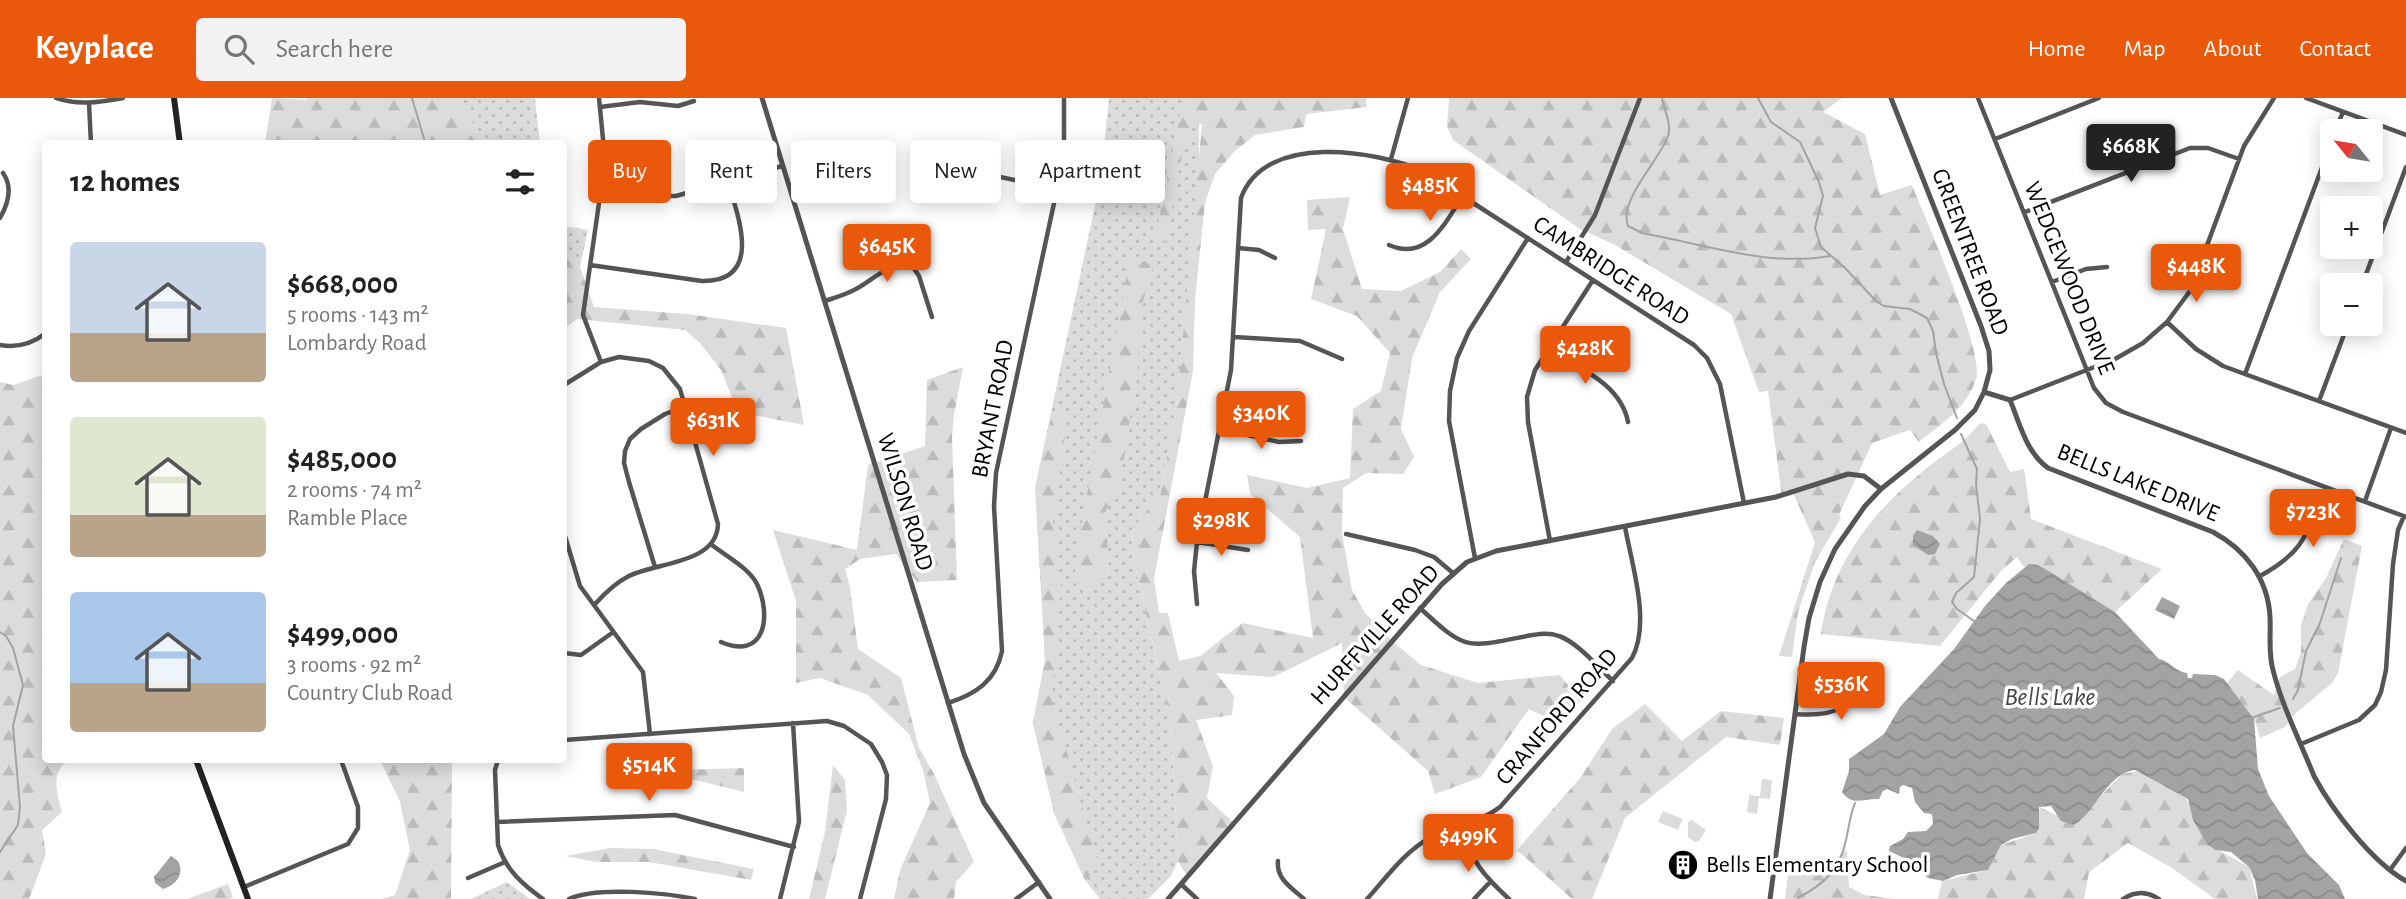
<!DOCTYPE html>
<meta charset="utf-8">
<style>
body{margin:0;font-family:"Alegreya Sans",sans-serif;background:#f2f2f2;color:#222;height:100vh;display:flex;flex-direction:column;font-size:26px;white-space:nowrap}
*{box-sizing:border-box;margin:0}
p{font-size:23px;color:#767676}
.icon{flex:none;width:38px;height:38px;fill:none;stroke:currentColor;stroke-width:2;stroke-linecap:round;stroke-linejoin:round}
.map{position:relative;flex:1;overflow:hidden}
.details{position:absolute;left:42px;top:42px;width:525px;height:623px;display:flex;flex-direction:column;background:#fff;border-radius:7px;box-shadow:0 4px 18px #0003}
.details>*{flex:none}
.banner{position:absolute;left:588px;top:42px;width:665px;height:63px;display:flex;gap:14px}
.needle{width:46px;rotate:300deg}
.tools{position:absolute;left:2320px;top:21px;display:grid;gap:14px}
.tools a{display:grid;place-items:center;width:63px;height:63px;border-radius:7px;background:#fff;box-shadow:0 4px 18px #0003;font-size:35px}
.price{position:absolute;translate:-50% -60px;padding:0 16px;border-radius:7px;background:#ea580c;color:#fff;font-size:23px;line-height:46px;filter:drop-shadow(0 2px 4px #0008)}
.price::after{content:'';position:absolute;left:50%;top:42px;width:21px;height:16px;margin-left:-10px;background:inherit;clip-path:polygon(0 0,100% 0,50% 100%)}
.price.active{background:#222;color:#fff}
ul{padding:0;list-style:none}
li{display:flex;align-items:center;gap:21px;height:175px;padding:0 28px}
li span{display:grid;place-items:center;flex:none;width:196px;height:140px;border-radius:7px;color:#555}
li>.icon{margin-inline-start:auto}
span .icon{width:84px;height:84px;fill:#fffc;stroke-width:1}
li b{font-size:30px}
h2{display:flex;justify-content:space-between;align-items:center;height:84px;padding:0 28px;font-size:30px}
.pill{padding:0 24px;border-radius:7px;background:#fff;box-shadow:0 4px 18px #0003;font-size:24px;line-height:63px}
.pill.active{background:#ea580c;color:#fff}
header{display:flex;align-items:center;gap:42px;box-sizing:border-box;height:98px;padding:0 35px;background:#ea580c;color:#fff}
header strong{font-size:33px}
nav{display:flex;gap:38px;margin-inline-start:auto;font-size:24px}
.search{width:490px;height:63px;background:#f2f2f2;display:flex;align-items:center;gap:18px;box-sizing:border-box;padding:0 24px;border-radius:7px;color:#767676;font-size:26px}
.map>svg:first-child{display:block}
.grass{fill:url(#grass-dots)}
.forest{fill:url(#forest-firs)}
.green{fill:#dcdcdc}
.water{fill:url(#water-waves)}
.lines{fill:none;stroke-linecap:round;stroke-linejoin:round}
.stream{stroke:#a3a3a3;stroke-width:2}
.minor{stroke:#555;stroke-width:4.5}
.tertiary{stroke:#555;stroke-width:5}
.secondary{stroke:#222;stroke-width:6}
.labels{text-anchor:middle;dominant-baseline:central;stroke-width:7;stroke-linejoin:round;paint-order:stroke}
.street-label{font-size:24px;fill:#000;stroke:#fff}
.poi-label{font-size:24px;fill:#000;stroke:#fff;text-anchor:start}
.water-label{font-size:26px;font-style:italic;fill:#444;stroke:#fff}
</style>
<header>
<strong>Keyplace</strong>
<div class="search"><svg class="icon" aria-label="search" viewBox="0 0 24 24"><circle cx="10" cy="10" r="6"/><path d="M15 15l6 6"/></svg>Search here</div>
<nav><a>Home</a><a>Map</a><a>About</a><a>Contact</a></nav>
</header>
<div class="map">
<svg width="2406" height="801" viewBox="0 0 2406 801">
<defs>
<pattern id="grass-dots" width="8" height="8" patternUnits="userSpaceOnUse" patternTransform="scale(1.75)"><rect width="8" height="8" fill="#dcdcdc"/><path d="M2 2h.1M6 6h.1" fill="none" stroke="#bbb" stroke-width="1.8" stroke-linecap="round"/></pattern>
<pattern id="forest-firs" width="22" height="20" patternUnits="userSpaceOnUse" patternTransform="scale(1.75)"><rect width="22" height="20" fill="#dcdcdc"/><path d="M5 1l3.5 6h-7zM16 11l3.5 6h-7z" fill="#bbb"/></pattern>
<pattern id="water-waves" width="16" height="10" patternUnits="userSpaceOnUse" patternTransform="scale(1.75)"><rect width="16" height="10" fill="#a3a3a3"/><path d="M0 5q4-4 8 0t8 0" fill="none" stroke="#8b8b8b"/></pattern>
</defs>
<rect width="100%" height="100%" fill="#fff"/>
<path class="grass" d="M460,0H535L540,45H483Z
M1109,0H1255L1199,15V64L1177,303L1160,398L1133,430L1132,454L1171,626L1178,763L1171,778L1148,801H1100L1085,782L1054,715L1033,625L1045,562L1035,390L1101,79Z
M564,128L588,132L580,169L567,160L564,161Z
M507,784L530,801H471Z"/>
<path class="forest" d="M272,0L307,2V0H460L483,45H265Z
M1183,0H1366L1367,9L1306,16L1304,29L1255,37L1235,53L1215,76L1205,105L1195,202L1193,273L1154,481L1159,515H1168L1179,563L1200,558L1242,525L1313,540L1300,439L1250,396L1247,377L1307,390L1350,380L1353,311L1381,293L1390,255L1357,218L1311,201L1326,131L1308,132L1307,102L1350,99L1343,131L1362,191L1401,193L1440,174L1461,151L1471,161L1440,194L1412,260L1401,331L1414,359L1403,376L1366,375L1343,390L1342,435L1352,492L1365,515L1393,544L1421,567L1478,585L1560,577L1581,603L1561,627L1529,611L1481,679L1435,696L1428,673L1344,599L1342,545L1273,579L1216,575L1234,598L1232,617L1196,622L1213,668L1207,700L1236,727L1188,780L1178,763L1171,626L1132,454L1133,429L1160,398L1177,303L1202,26L1194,27L1182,56L1166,145L1155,142Z
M1449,0H1842L1823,14L1865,36L1880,97L1912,87C1925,120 1985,254 1976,281C1967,310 1941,326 1919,344L1910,332L1872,345L1839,417L1841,420L1815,464L1798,514L1792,559L1779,558L1815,444L1794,397L1782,399L1768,293L1759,294L1731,216L1615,147L1580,131L1453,42L1447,28Z
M567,160L580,169L594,209L687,216L786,230L804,327L738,314L721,272L700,245L685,232L577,221L564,231V161Z
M1130,160L1153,167L1140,214L1137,281L1131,310L1126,350L1117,393L1105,414L1109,468L1096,492L1078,483L1074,468Z
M963,269L954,317L952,339L957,482L917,484L896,456L860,461L845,471L850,489L858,551L901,580L919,650L934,676L974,764L956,784L954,801H894L900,772L930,705L923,672L909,636L868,597L820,580L796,585V503L773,432L857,452L868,367L925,348L927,282Z
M45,276L46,662H68C50,675 57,695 62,714L42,732L46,756L29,801H0V284L13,287Z
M1052,315H1068L1053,426L1061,486L1052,601L1099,769L1085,782L1054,715L1033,625L1045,562L1036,387Z
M1980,325L1986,326L2010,374L2024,371L2031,421L2162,471L2115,514L2038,467L2024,469L2017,459L2001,473L1940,548L1821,536C1830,469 1870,416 1922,374C1940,359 1966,344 1980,325Z
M2344,441L2362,448L2338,575L2332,585L2296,615L2285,629L2260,640L2255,623L2227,585L2238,572L2274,597L2280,579L2295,571L2301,554V527L2308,506L2326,480Z
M1645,606L1682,643L1721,613L1784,620L1780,647L1726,639L1625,720L1592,801H1572L1517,752L1581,679L1612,631Z
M380,662H452L451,801H382L395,797L410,752L400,704Z
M833,667L845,682L847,712L825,801H809L825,734Z
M744,670V694L683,679L649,677L674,672Z
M2138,673L2186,700L2207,746L2249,769L2257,801H2215L2172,770L2128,745L2089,774L2084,801H1938L1942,783L1988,772L2001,747L2036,735L2040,709L2074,726L2122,676Z
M611,750L653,751L754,771L751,782L649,764H596L566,758Z
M1847,752L1849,789L1865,797L1894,801H1785L1789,769C1820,774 1823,773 1847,752Z
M228,786L233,799L230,801H187Z"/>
<path class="green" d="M1762,681L1772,682L1770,701L1759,700L1757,716L1747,714L1749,697L1760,698Z
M1663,713L1683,721L1678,732L1658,724Z
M1692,722L1706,732L1699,743L1695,744L1688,739V724Z"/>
<path class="water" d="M1917,432L1933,438L1940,446L1935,456L1928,457L1913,447V438Z
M2029,466L2038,467L2052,475L2115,514L2159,561C2168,562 2176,574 2187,575L2188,580H2192L2193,576L2215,577L2224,581L2254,621L2258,671L2269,698L2307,755L2339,787L2345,801H2258L2255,782L2249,769L2231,754L2215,752L2207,746L2193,722L2188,701L2135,672C2108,674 2095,715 2074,727L2061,723L2051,708L2039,709V730L2036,735L2012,741L2001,747L1988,772L1957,777L1943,783L1928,780L1908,762L1889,753L1890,748L1903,741L1908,734L1926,733L1933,726L1932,716L1924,715L1915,704L1912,690L1903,687L1900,689L1899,696L1887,691L1883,693L1879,701C1864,700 1852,709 1842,694L1849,673V661L1884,636L1900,609L1954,551L1985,508L2006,485Z
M2162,499L2180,508L2174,521L2155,512Z
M171,758L178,763C185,776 176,787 163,791L155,785L154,779Z"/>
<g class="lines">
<path class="stream" d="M412,0L425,44
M1662,0C1664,12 1672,26 1668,38C1660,62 1618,102 1628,128L1642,135C1703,146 1767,169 1830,158
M1758,0L1771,24L1800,44L1819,84L1823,98L1815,130L1821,149L1845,170L1877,204L1884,208L1910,211L1927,220L1933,233L1936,255L1944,286L1957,320
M1961,336L1977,371L1976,386L1980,421L1974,479L1956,495L1952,504L1957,511L1974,523
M0,534L6,538L13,550L23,587L13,628L20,709L18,727L0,754
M2293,601L2298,592L2306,553L2320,525L2341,460
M2251,620L2280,610
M1798,800C1824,786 1840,772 1846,742C1849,729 1850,717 1855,705"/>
<path class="minor" d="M56,0C78,8 100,4 123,0
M599,0L603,41L602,84L583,217L601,264
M1978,0L2094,290L2106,305L2123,314L2406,419
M2306,0L2406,37
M89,5L91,46
M600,9L640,4L678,8L694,3
M2335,33L2343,14
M1995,41L2099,0
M1391,61L1408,0
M965,78L986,76L1057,91
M602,90L656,98H676L782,68
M2025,114L2190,50H2208L2239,61
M0,120C8,106 13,89 3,75
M1389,147C1427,164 1446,124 1463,97
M1238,150L1259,152L1275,160
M1566,164L1595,117L1640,0
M590,167L702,183C764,184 738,118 728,84
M2052,184L2086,171L2107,169
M2362,187L2406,69
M825,203C834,200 844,197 852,193C874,183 886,163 913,169L919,178L932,219
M2167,224L2196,251L2223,268L2406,335
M1234,239L1300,243L1342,261
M0,247C17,250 32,246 46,235
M1549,251C1579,270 1621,286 1628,324
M2245,276L2333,40
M564,287L601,264L619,259L649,263L663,270L680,291L718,426C717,466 657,464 629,478C615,485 605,495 595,506
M2010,302L2115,261L2143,245L2167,224L2190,193L2244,48L2274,0
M2319,303L2348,226
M1221,331L1279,344L1301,343
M2365,403L2391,330
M564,435L580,488L643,574L650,636
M1346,436L1415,452L1434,459L1453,475
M1550,443L1528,324L1527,299L1535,272L1593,182
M1197,444L1248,452
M712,447C726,458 749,470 757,486C772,518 765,563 721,544
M1475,460L1449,323L1450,293L1457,260L1469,233L1528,140
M655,469L629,384L624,365L625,353L630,341L641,331L665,316L684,309
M2260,478C2307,452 2306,436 2324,389
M1197,506L1194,473L1197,444L1231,272L1241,100C1265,34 1376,52 1425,74L1694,247L1707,260L1720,286L1744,405
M1420,510C1466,553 1466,550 1527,538C1538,536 1548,534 1559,538C1577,544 1599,570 1613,583
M564,555L581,557L612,535
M948,605C976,596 996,583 1002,553L994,408L996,375L1062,68L1064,48V0
M1795,616C1819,618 1852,617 1857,587
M564,642L827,623L844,628L871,646L882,664L887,677L886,701L860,801
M2301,646L2359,622L2375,607L2381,594L2386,572L2393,466L2398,432L2404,418
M498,662L495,672L498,747C506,772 522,786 543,801
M497,724L675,717L794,749
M1461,729C1471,763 1484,778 1509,801
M1278,763C1276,781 1292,790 1304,801
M2390,772L2406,750
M468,780L505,764
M1182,787L1197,801
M244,789L348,746L358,730V709L341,662
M569,801C596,788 666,795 695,801
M780,801L799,724L793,625
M1016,801L1039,784
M1367,801C1386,780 1405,753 1430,740C1454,728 1479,725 1500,709L1632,560C1651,525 1632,467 1625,429
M1474,801L1490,784
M2123,801C2135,793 2147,793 2159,801"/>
<path class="tertiary" d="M762,0L964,656L984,705L1050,801
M1984,294L2010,302C2020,326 2026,354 2048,370L2213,434C2246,452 2268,481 2270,519C2271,536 2268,555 2273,572C2282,608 2300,643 2314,678C2332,712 2372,764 2406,783
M1168,801L1442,486L1467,464L1496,453L1776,399L1848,376L1864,378L1881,391
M1770,801L1804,549L1809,520L1820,484L1835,451L1865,408L1881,391L1955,332L1975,312L1984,294L1990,272L1989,253L1981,228L1891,0"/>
<path class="secondary" d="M174,0L180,46
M196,662L248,801"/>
</g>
<defs>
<g id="building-disc" transform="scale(1.575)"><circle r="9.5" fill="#000" stroke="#fff"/><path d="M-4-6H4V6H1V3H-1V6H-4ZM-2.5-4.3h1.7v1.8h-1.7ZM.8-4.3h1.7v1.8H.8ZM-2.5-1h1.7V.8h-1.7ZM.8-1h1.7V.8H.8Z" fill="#fff"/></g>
</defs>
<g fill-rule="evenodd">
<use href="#building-disc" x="1683" y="767"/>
</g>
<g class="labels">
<g class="street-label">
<text transform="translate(1970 154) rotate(69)">GREENTREE ROAD</text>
<text transform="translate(1611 173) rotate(33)">CAMBRIDGE ROAD</text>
<text transform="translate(2069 180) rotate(68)">WEDGEWOOD DRIVE</text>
<text transform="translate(993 311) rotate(-79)">BRYANT ROAD</text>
<text transform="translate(2138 385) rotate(22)">BELLS LAKE DRIVE</text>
<text transform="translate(905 404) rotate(73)">WILSON ROAD</text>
<text transform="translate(1375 537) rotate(-48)">HURFFVILLE ROAD</text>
<text transform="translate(1557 619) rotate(-49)">CRANFORD ROAD</text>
</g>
<g class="poi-label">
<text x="1706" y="767">Bells Elementary School</text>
</g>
<g class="water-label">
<text x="2050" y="599">Bells Lake</text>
</g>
</g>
</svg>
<div class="tools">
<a><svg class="needle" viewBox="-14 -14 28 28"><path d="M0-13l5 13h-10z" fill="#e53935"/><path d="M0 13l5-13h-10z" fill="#767676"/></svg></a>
<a>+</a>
<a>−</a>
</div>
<b class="price active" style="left:2131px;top:86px">$668K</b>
<b class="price" style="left:1430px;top:125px">$485K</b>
<b class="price" style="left:887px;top:186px">$645K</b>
<b class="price" style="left:2196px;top:206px">$448K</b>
<b class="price" style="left:1585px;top:288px">$428K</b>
<b class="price" style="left:1261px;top:353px">$340K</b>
<b class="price" style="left:713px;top:360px">$631K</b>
<b class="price" style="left:2313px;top:451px">$723K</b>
<b class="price" style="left:1221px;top:460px">$298K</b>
<b class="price" style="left:1841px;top:624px">$536K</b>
<b class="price" style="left:649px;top:705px">$514K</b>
<b class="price" style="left:1468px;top:776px">$499K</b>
<div class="banner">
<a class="pill active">Buy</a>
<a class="pill">Rent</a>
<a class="pill">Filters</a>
<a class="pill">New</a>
<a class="pill">Apartment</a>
</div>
<section class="details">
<h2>12 homes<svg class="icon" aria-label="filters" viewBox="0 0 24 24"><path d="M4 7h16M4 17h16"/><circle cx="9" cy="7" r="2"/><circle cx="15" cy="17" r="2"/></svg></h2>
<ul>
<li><span style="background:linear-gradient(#c9d6e8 65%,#b9a48a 0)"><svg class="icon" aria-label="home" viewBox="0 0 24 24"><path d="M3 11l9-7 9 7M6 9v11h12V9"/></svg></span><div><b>$668,000</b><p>5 rooms · 143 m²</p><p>Lombardy Road</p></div></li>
<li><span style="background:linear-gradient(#dfe7d0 70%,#b9a48a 0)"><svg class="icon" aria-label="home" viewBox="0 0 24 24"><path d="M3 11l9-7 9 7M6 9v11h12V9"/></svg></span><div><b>$485,000</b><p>2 rooms · 74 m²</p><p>Ramble Place</p></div></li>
<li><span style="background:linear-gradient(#a9c7e8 65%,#b9a48a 0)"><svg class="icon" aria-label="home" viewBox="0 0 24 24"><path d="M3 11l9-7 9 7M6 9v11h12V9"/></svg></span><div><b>$499,000</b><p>3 rooms · 92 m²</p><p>Country Club Road</p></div></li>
</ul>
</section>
</div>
